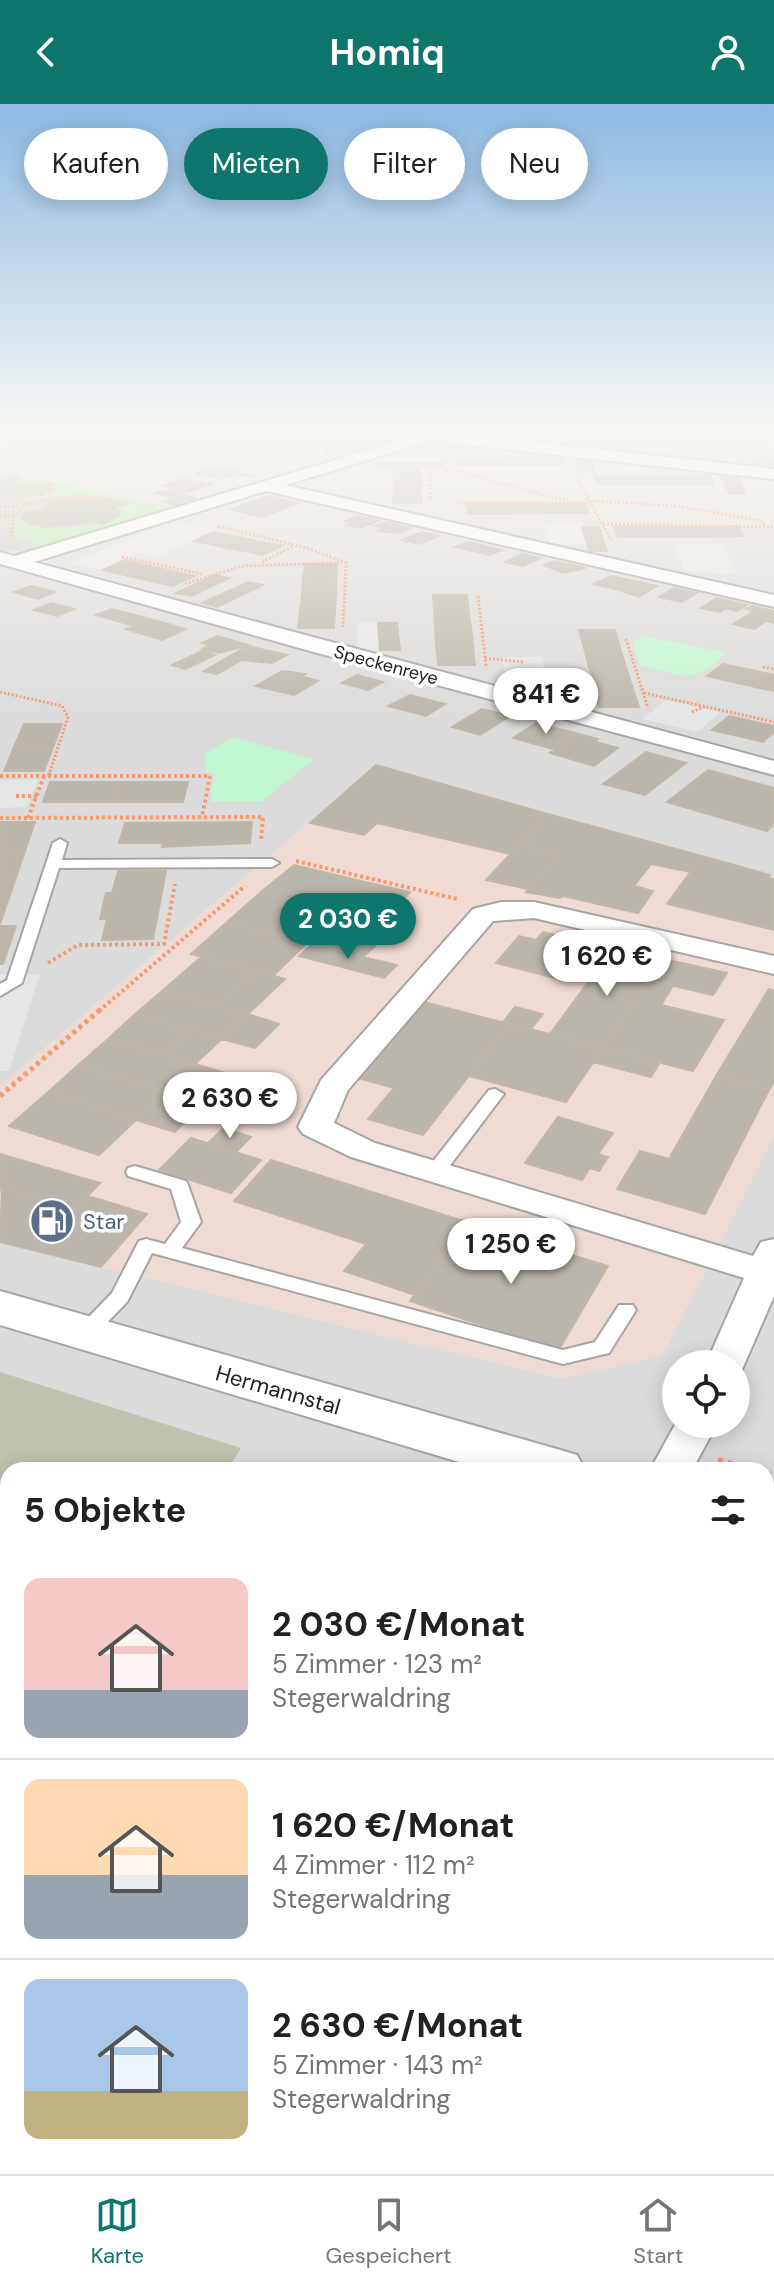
<!DOCTYPE html>
<html lang="de">
<meta charset="utf-8">
<style>
body{margin:0;font-family:"DM Sans",sans-serif;background:#f6f6f6;color:#202124;height:100vh;display:flex;flex-direction:column;font-size:30px;white-space:nowrap}
*{box-sizing:border-box;margin:0}
p{font-size:26px;color:#757577}
.icon{flex:none;width:44px;height:44px;fill:none;stroke:currentColor;stroke-width:2;stroke-linecap:round;stroke-linejoin:round}
.map{position:relative;flex:1;overflow:hidden}
.sheet{position:absolute;left:0px;top:1358px;width:774px;height:712px;display:flex;flex-direction:column;background:#fff;border-radius:24px 24px 0 0;box-shadow:0 4px 20px #0003}
.sheet>*{flex:none}
.hud{position:absolute;left:24px;top:24px;width:726px;height:72px;display:flex;gap:16px}
.controls{position:absolute;left:662px;top:1246px;display:grid;gap:16px}
.controls a{display:grid;place-items:center;width:88px;height:88px;border-radius:50%;background:#fff;box-shadow:0 4px 20px #0003;font-size:40px}
.price{position:absolute;translate:-50% -68px;padding:0 18px;border-radius:28px;background:#fff;color:#222;font-size:26px;line-height:52px;filter:drop-shadow(0 2px 4px #0008)}
.price::after{content:'';position:absolute;left:50%;top:48px;width:24px;height:18px;margin-left:-12px;background:inherit;clip-path:polygon(0 0,100% 0,50% 100%)}
.price.selected{background:#0f766e;color:#fff}
ul{padding:0;list-style:none}
li{display:flex;align-items:center;gap:24px;height:200px;padding:0 24px}
li+li{border-top:2px solid #e0e0e0}
li span{display:grid;place-items:center;flex:none;width:224px;height:160px;border-radius:16px;color:#555}
li>.icon{margin-inline-start:auto}
span .icon{width:96px;height:96px;fill:#fffc;stroke-width:1}
li b{font-size:34px}
h2{display:flex;justify-content:space-between;align-items:center;height:96px;padding:0 24px;font-size:34px}
.tag{padding:0 28px;border-radius:36px;background:#fff;box-shadow:0 4px 20px #0003;font-size:28px;line-height:72px}
.tag.selected{background:#0f766e;color:#fff}
header{display:flex;justify-content:space-between;align-items:center;height:104px;padding:0 24px;background:#0f766e;color:#fff;font-size:36px;font-weight:700}
.tab-bar{display:flex;justify-content:space-around;align-items:center;height:112px;border-top:2px solid #e0e0e0;background:#fff;font-size:22px;color:#757577}
.tab-bar a{display:grid;justify-items:center;gap:4px}
.tab-bar .selected{color:#0f766e}
.map>svg:first-child{display:block}
.residential{fill:#dcdbdb;fill-rule:evenodd}
.commercial{fill:#efdbd3}
.religious{fill:#ccc}
.construction{fill:#bfc3af}
.grass{fill:#bbe8aa}
.park{fill:#c1f8d2}
.parking{fill:#e6e6e6}
.building{fill:#bbb6ad;stroke:#c0b7a6;stroke-width:2}
.lines{fill:none;stroke-linecap:round;stroke-linejoin:round}
.service-casing{stroke:#a5a5a5;stroke-width:4}
.minor-casing{stroke:#a5a5a5;stroke-width:4}
.tertiary-casing{stroke:#a5a5a5;stroke-width:4}
.path-far4{stroke:#f79a6d;stroke-width:3;stroke-dasharray:2 2;stroke-linecap:butt}
.path-far3{stroke:#f79a6d;stroke-width:4;stroke-dasharray:3 3;stroke-linecap:butt}
.path-far2{stroke:#f79a6d;stroke-width:5;stroke-dasharray:4 4;stroke-linecap:butt}
.path-far1{stroke:#f79a6d;stroke-width:6;stroke-dasharray:5 5;stroke-linecap:butt}
.path{stroke:#f79a6d;stroke-width:8;stroke-dasharray:6 6;stroke-linecap:butt}
.service{fill:#fff;fill-rule:evenodd}
.minor{fill:#fff;fill-rule:evenodd}
.tertiary{fill:#fff;fill-rule:evenodd}
.labels{text-anchor:middle;dominant-baseline:central;stroke-width:7;stroke-linejoin:round;paint-order:stroke}
.far-street-label{font-size:18px;fill:#1e1e1e;stroke:#fff}
.service-label{font-size:22px;fill:#4e5e75;stroke:#fff;text-anchor:start}
.street-label{font-size:22px;fill:#1e1e1e;stroke:#fff}
</style>
<header><svg class="icon" aria-label="back" viewBox="0 0 24 24"><path d="M15 5l-7 7 7 7"/></svg>Homiq<svg class="icon" aria-label="person" viewBox="0 0 24 24"><circle cx="12" cy="8" r="4"/><path d="M4 21q1-7 8-7t8 7"/></svg></header>
<div class="map">
<svg width="774" height="2070" viewBox="0 0 774 2070">
<rect width="100%" height="100%" fill="#efede4"/>
<path class="residential" d="M17,329H690L774,337V775L702,752L376,661L0,982V345Z
M774,1032V2070H0V1138L561,1275L663,1250ZM676,1260H736V1320H676ZM8,1366H766V2062H8Z"/>
<path class="commercial" d="M376,661L770,771L769,774L774,775V1032L663,1250L561,1275L0,1138V982Z"/>
<path class="religious" d="M0,367L2,366L174,404L32,445L6,447L0,445Z"/>
<path class="construction" d="M0,1268L241,1344L227,1366H8V1791L0,1802Z"/>
<path class="grass" d="M0,367L2,366L174,404L162,407L98,391L53,392V379L17,380L18,374H0Z
M96,392L158,408L37,444L25,436L14,434L16,413C20,415 25,420 31,421C51,426 111,424 122,409L117,403L127,400L100,394H58Z"/>
<path class="park" d="M644,532L727,549C688,582 687,572 640,562L633,538Z
M232,633L314,655L262,697L210,698L214,669L206,668L205,650Z"/>
<path class="parking" d="M172,418L216,426L155,453L140,449L103,466L67,460Z
M546,420H581L587,440H549Z
M674,441H723L737,471L685,467Z
M358,518L397,519L400,546L357,547Z
M502,553H542L550,586H508Z
M666,596L721,608L697,628L642,615Z
M0,676H38L27,703L0,704Z
M0,870H40L9,967H0Z
M0,1939L8,1943V2062H254L250,2070H0Z"/>
<path class="building" d="M141,329H167L158,339L133,338Z
M184,329H211L198,332L191,339L175,338Z
M591,329L623,330L657,335L643,344L579,337Z
M302,332L321,333L317,336H326L320,345H302L305,340L315,338L297,337Z
M331,334L365,336L363,342H371L354,348L325,350Z
M524,353H561L564,361H526Z
M524,353L526,361H489L487,354Z
M760,353L774,354V360H751Z
M450,354H487L489,361H451Z
M574,354H590L595,368H579Z
M377,359H444V363H377Z
M214,363L255,372L233,371L221,375L196,370Z
M393,365H420L421,376H394Z
M709,371L713,380H674L670,372Z
M594,372H632L636,380H597Z
M632,372H670L674,380H636Z
M720,372H736L746,390H730Z
M18,373L17,380L54,379L53,386H44L43,391L0,392V374Z
M183,375L210,380L201,384L173,378Z
M394,376H421V387H394Z
M173,378L201,384L190,388L163,382Z
M162,387H176L197,395L176,401L164,398L176,394L156,389Z
M394,387H421L422,399H393Z
M268,392L299,399L262,413L231,405Z
M78,394H103L127,400L115,403L120,408L119,412L104,420L91,418L46,423L28,419L22,413L24,408H37L54,398Z
M466,400H506L508,410H468Z
M506,400H546L549,409L508,410Z
M546,400H586L589,409H549Z
M356,412L373,415L378,417L361,424L347,421L353,419L345,417Z
M386,418L411,424L400,429L375,427L382,424L375,422Z
M738,422L744,432L702,433L697,423Z
M582,423H599L607,447H589Z
M614,423H655L660,433H618Z
M655,423H697L702,433H660Z
M213,428L247,435L228,444L194,437Z
M422,428L439,432L419,440L402,436Z
M247,435L282,442L263,451L228,444Z
M468,438L502,446L490,451L455,443Z
M522,450L540,454L523,462L505,458Z
M124,456L159,464L137,474L103,466Z
M555,457L586,464L563,469L544,461Z
M305,460H337L336,475H303Z
M159,464L194,472L173,482L137,474Z
M215,471L229,474L192,492L176,489Z
M611,472L635,477L619,486L594,480Z
M303,475H336V491H302Z
M635,477L657,482L639,493L619,486Z
M248,478L263,481L217,503L202,499Z
M31,482L55,488L38,495L14,488Z
M674,484L697,489L682,498L659,493Z
M302,491H336L335,507H300Z
M433,491H467L469,507H434Z
M717,494L747,501L737,507L726,504L720,508L701,504Z
M51,499L74,505L57,512L34,506Z
M752,502L774,507V519L766,517L754,525L733,520L754,507L746,505Z
M112,505L150,515L134,522L96,511Z
M300,507H335L334,524H298Z
M434,507H469L471,524H435Z
M150,515L186,525L162,536L126,525Z
M378,519H397L400,546H380Z
M435,524H471L473,542H436Z
M579,526H615L620,544H584Z
M217,532L249,541L219,549L202,545L210,541L202,539Z
M247,542L287,551L272,559L242,556L217,570L204,567Z
M436,542H473L475,561H438Z
M584,544H620L626,563H589Z
M202,547L215,551L185,565L172,561Z
M723,560L770,570L755,583L707,572Z
M589,563H626L632,582H594Z
M282,567L305,570L301,572L318,577L294,591L256,582Z
M770,570L774,571V587L755,583Z
M357,571L383,578L368,586L342,579Z
M594,582H632L639,603H599Z
M410,591L445,600L426,612L388,602Z
M482,605L510,612L480,631L452,623Z
M729,612L774,622V628L763,638L712,626Z
M536,619L579,630L556,646L513,634Z
M24,620H62L53,643H14Z
M579,630L598,635L595,638L618,644L594,662L550,649Z
M14,643H53L44,667H4Z
M646,648L686,659L645,691L603,680Z
M376,661L548,710L510,750L377,719L364,731L310,719Z
M708,666L774,684V720L767,727L667,698Z
M50,678H119L113,698H43Z
M119,678H188L183,698H113Z
M548,710L610,727L702,752L690,768L651,760L634,782L653,787L638,809L563,792L560,794L526,788L560,750L519,741Z
M0,718H35L24,750H0Z
M252,718L250,739L162,743L163,739H119L125,719Z
M519,741L560,750L527,785L486,776Z
M0,750H24L12,785H0Z
M702,752L770,771L768,774L774,775V826L667,800Z
M294,761L370,779L340,808L261,788Z
M118,767H166L153,835L102,836L107,815H100L106,789H112Z
M370,779L410,788L381,818L340,808Z
M0,785H12L0,820Z
M261,788L340,808L307,839L227,818Z
M227,818L307,839L273,872L191,850Z
M0,822H16L3,860H0Z
M543,828L583,838L555,874L496,859L519,832L536,836Z
M325,829L375,842L363,853L313,839Z
M313,839L363,853L397,861L384,874L299,852Z
M614,843L664,855L603,944L550,930Z
M201,853L256,867L218,902L162,887Z
M664,855L727,869L713,891L649,876Z
M256,867L285,875L248,910L218,902Z
M649,876L673,882L661,901L724,916L693,967L603,944Z
M769,885L774,887V978L769,986L716,972Z
M162,887L218,902L248,910L222,935L135,910Z
M424,898L509,920L423,1031L368,1015L394,984L358,974Z
M515,903L543,910L531,925L503,918Z
M135,910L191,926L164,951L109,934Z
M248,910L279,920L255,944L222,935Z
M509,920L550,930L603,944L566,998L469,972Z
M191,926L222,935L195,960L164,951Z
M109,934L164,951L195,960L166,988L78,961Z
M603,944L660,958L651,973L593,958Z
M195,960L232,971L202,1000L166,988Z
M78,961L166,988L136,1016L48,988Z
M716,972L769,986L705,1110L617,1085L640,1047L669,1055Z
M48,988L136,1016L99,1051L9,1022Z
M166,988L202,1000L175,1028L136,1016Z
M558,1013L613,1029L598,1050L608,1053L599,1067L590,1064L582,1076L525,1059Z
M224,1024L251,1033L237,1047L209,1038Z
M191,1034L261,1056L231,1089L159,1066Z
M0,1050L100,1079L75,1106L2,1084L0,1086Z
M271,1056L467,1118L415,1191L344,1167L366,1140L234,1097Z
M2,1084L75,1106L88,1092L147,1110L101,1163L0,1138Z
M467,1118L608,1162L558,1247L410,1197Z
M766,1572L774,1575V1807L766,1803Z
M766,1803L774,1807V1888L766,1885Z
M538,2062H601L599,2070H535Z"/>
<g class="lines">
<g class="service-casing">
<path id="service" d="M60,735L67,739L62,756L272,755L279,759L272,763L59,764L22,879L0,892V880L7,876L53,739Z
M495,985L504,990L442,1072H428L426,1068L428,1064L489,986Z
M135,1062L186,1077L188,1081L201,1118L182,1144L563,1246L595,1238L619,1201H633L636,1206L609,1249L563,1260L152,1149L127,1198L92,1234H78L75,1229L78,1224L112,1189L139,1137L146,1135L165,1140L181,1118L171,1085L128,1072L126,1068L128,1064Z
M624,2062H656L654,2070H622Z"/>
</g>
<g class="minor-casing">
<path id="minor" d="M340,329H455L774,365V375L430,337L285,381L774,491V503L266,387L34,458L774,657V671L310,547L0,460V448L14,452L402,336L347,334Z
M501,798H534L774,852V870L534,814L493,817L348,986L334,1019L375,1039L753,1152L761,1138L774,1135V1192L740,1270L736,1271V1260H706L744,1174L351,1053L303,1030L298,1023L321,976L473,805Z
M676,1319L717,1320L692,1366H650Z
M766,1980L774,1983V2043L766,2040Z
M317,2062H380L376,2070H314Z"/>
</g>
<g class="tertiary-casing">
<path id="tertiary" d="M0,1187L557,1345L577,1351L585,1366H486L0,1221Z
M766,1401L774,1403V1449L766,1447Z"/>
</g>
<path class="path-far4" d="M447,365L569,397
M576,372L611,436
M19,392L24,400
M430,394V366L447,364
M594,397L678,402L761,417L765,421
M459,399H593
M0,403L20,402
M0,412H14
M603,420L774,423
M218,422L310,445L346,459L343,523
M11,433L14,412L24,400L76,392L128,397
M122,453L202,470
M262,458L292,443
M185,480L242,462L339,459
M478,492L486,562
M626,535L648,604
M485,554L523,558
M763,563L774,565
M0,588L62,602L68,613L50,668
M644,589L774,618
M692,608L706,602"/>
<path class="path-far3" d="M0,672H210L202,713
M49,672L51,666
M16,692H37
M0,714L263,713L261,737
M28,714L44,672
M296,757L457,795
M48,859L78,841L164,840L175,780
M99,907L245,782"/>
<path class="path-far2" d="M0,992L101,905"/>
<path class="path-far1" d="M718,1356L753,1366
M766,1370L774,1372
M766,1473L774,1476"/>
<path class="path" d="M0,1825L8,1813
M708,2070L710,2062"/>
<use href="#service" class="service"/>
<use href="#minor" class="minor"/>
<use href="#tertiary" class="tertiary"/>
</g>
<linearGradient id="sky" x2="0" y2="1"><stop stop-color="#8dbae3"/><stop offset="0.53" stop-color="#f8f7f3"/><stop offset="1" stop-color="#f8f7f3" stop-opacity="0"/></linearGradient>
<rect width="774" height="619" fill="url(#sky)"/>
<defs>
<g id="fuel-disc" transform="scale(2.3)"><circle r="9.5" fill="#5c6f8a" stroke="#fff"/><path d="M-5.5-6h7V0h2V4h1.3V-2.5L3-4.5l.8-.8L6-3V5H2.5V1h-1V6h-7ZM-4.2-4.7v3.2H.2V-4.7Z" fill="#fff"/></g>
</defs>
<g fill-rule="evenodd">
<use href="#fuel-disc" x="52" y="1117"/>
</g>
<g class="labels">
<g class="far-street-label">
<text transform="translate(386 561) rotate(15)">Speckenreye</text>
</g>
<g class="service-label">
<text x="83" y="1117">Star</text>
</g>
<g class="street-label">
<text transform="translate(278 1286) rotate(16)">Hermannstal</text>
</g>
</g>
</svg>
<div class="controls">
<a><svg class="icon" aria-label="locate" viewBox="0 0 24 24"><circle cx="12" cy="12" r="6"/><path d="M12 2v4M12 18v4M2 12h4M18 12h4"/></svg></a>
</div>
<b class="price" style="left:546px;top:632px">841 €</b>
<b class="price selected" style="left:348px;top:857px">2 030 €</b>
<b class="price" style="left:607px;top:894px">1 620 €</b>
<b class="price" style="left:230px;top:1036px">2 630 €</b>
<b class="price" style="left:511px;top:1182px">1 250 €</b>
<div class="hud">
<a class="tag">Kaufen</a>
<a class="tag selected">Mieten</a>
<a class="tag">Filter</a>
<a class="tag">Neu</a>
</div>
<section class="sheet">
<h2>5 Objekte<svg class="icon" aria-label="filters" viewBox="0 0 24 24"><path d="M4 7h16M4 17h16"/><circle cx="9" cy="7" r="2"/><circle cx="15" cy="17" r="2"/></svg></h2>
<ul>
<li><span style="background:linear-gradient(#f6c9c9 70%,#9aa5b1 0)"><svg class="icon" aria-label="home" viewBox="0 0 24 24"><path d="M3 11l9-7 9 7M6 9v11h12V9"/></svg></span><div><b>2 030 €/Monat</b><p>5 Zimmer · 123 m²</p><p>Stegerwaldring</p></div></li>
<li><span style="background:linear-gradient(#ffd9b3 60%,#9aa5b1 0)"><svg class="icon" aria-label="home" viewBox="0 0 24 24"><path d="M3 11l9-7 9 7M6 9v11h12V9"/></svg></span><div><b>1 620 €/Monat</b><p>4 Zimmer · 112 m²</p><p>Stegerwaldring</p></div></li>
<li><span style="background:linear-gradient(#a9c7e8 70%,#c2b280 0)"><svg class="icon" aria-label="home" viewBox="0 0 24 24"><path d="M3 11l9-7 9 7M6 9v11h12V9"/></svg></span><div><b>2 630 €/Monat</b><p>5 Zimmer · 143 m²</p><p>Stegerwaldring</p></div></li>
</ul>
</section>
</div>
<nav class="tab-bar">
<a class="selected"><svg class="icon" aria-label="map" viewBox="0 0 24 24"><path d="M3 6l6-2 6 2 6-2v14l-6 2-6-2-6 2zM9 4v14M15 6v14"/></svg>Karte</a>
<a><svg class="icon" aria-label="saved" viewBox="0 0 24 24"><path d="M7 4h10v16l-5-4-5 4z"/></svg>Gespeichert</a>
<a><svg class="icon" aria-label="home" viewBox="0 0 24 24"><path d="M3 11l9-7 9 7M6 9v11h12V9"/></svg>Start</a>
</nav>
